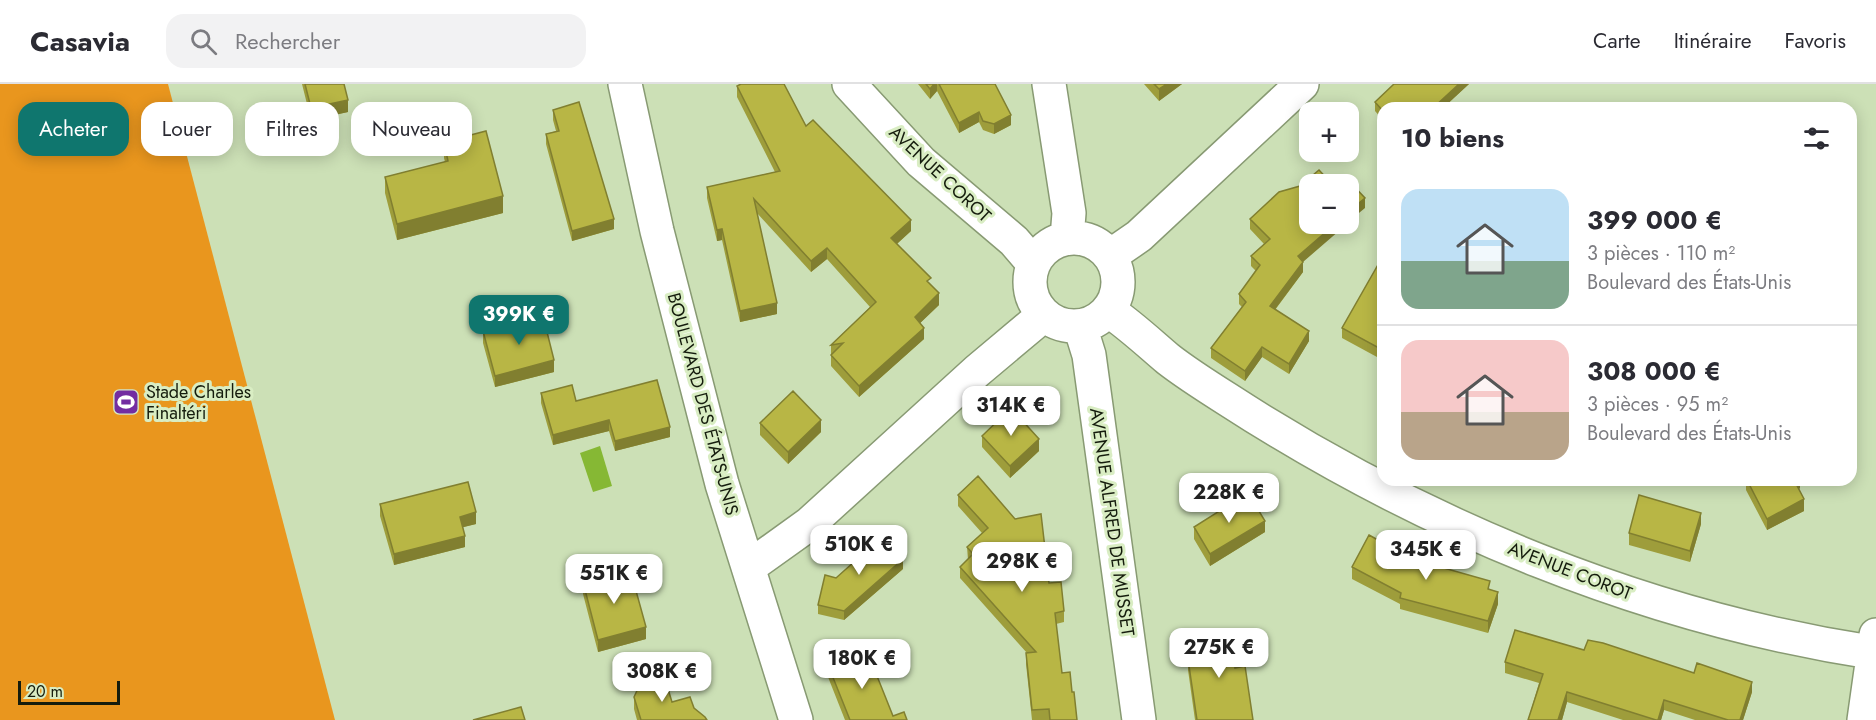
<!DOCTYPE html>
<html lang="fr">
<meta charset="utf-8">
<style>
body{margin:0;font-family:Jost,sans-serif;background:#f2f2f3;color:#2b2b33;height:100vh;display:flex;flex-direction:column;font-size:22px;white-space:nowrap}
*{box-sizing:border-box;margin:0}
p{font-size:20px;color:#7c7c81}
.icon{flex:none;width:33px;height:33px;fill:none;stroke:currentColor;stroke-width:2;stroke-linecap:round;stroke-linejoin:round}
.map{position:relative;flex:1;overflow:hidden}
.sheet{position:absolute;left:1377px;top:18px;width:480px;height:384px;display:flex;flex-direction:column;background:#fff;border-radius:18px;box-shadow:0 3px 15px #0003}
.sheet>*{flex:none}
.guide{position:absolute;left:18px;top:18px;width:570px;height:54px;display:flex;gap:12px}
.controls{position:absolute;left:1299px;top:18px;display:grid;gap:12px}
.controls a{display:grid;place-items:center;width:60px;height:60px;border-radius:12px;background:#fff;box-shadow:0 3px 15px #0003;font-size:30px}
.scale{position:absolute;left:18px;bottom:15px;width:102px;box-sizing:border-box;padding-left:6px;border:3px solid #151c0d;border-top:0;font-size:16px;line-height:21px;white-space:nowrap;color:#151c0d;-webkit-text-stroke:4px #d9edc3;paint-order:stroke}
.price{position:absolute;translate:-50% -51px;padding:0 14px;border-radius:12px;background:#fff;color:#222;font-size:20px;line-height:39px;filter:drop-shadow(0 2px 3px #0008)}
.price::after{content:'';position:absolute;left:50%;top:36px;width:18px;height:14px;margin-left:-9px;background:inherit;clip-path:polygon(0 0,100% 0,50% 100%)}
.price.on{background:#0f766e;color:#fff}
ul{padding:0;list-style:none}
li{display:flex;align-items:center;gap:18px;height:150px;padding:0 24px}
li+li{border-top:2px solid #e1e1e2}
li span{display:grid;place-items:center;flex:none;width:168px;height:120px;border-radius:18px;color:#555}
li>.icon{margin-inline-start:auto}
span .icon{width:72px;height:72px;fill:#fffc;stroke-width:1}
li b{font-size:26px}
h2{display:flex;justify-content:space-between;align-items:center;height:72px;padding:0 24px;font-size:26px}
.tag{padding:0 21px;border-radius:18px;background:#fff;box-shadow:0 3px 15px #0003;font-size:21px;line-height:54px}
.tag.on{background:#0f766e;color:#fff}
header{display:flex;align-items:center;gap:36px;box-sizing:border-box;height:84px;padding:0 30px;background:#fff;border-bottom:2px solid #e1e1e2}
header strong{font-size:28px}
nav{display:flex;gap:33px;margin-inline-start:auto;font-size:21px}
.search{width:420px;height:54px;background:#f2f2f3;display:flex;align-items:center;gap:15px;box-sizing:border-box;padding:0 21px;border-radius:18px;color:#7c7c81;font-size:22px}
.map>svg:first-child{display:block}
.green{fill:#e9961e}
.water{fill:#86b834}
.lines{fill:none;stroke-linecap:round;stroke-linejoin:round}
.minor-casing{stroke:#889a73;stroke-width:36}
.minor{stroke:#fff;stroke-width:33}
.wall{fill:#9e9d3b}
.shaded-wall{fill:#817f30}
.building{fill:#b8b645;stroke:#817f30;stroke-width:1.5}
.labels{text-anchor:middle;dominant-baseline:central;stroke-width:6;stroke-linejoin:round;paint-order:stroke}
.street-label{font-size:18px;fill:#151c0d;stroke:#d9edc3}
.poi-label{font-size:18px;fill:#151c0d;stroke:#d9edc3;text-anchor:start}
</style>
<header>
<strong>Casavia</strong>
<div class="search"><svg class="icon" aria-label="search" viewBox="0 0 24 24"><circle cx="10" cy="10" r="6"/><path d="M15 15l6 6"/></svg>Rechercher</div>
<nav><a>Carte</a><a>Itinéraire</a><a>Favoris</a></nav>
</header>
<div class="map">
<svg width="1876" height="636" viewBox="0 0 1876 636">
<rect width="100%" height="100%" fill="#cce0b6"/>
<path class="green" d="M0,0H168L335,636H0Z"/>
<path class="water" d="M600,362L612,402L593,408L580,369Z"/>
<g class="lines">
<g class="minor-casing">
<path id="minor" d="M625,0L657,147L722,400L796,636
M849,0L921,78L1014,157L1033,179
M1049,0L1069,129L1067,154
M1030 198a44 44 0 1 1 88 0a44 44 0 1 1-88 0Z
M1110,172L1139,152L1302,0
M1108,226C1130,241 1148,258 1168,275C1186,289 1208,303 1227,315C1423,442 1645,534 1876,569
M1080,242L1089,271L1139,636
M749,483L809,440L977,287L1033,240L1042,229
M1864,636L1876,551"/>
</g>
<use href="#minor" class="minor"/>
</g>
<path class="wall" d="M302,0H344L348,28L311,36Z
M918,0H995L1011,41L994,50L983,46L979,38L959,49L937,7L930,15Z
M1144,0H1182L1159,17Z
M1394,0H1469L1443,24H1383V36L1375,27V18Z
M737,2L806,42L911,147L897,160L931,201L939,221L920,239L924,255L859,313L831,282V261L870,223L827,175L811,188L757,129L777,230L740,238L722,156L717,157L707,114V103L775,88L737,13Z
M553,26L614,145L572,157L546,60V50L556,47L553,36Z
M444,58L503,129L397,156L385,109V93L445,78L444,74Z
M1250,135L1303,178V188L1275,226L1309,257L1289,290L1262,273L1245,297L1211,274V264L1242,223L1239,220V210L1256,187L1251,182V172L1264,160L1250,145Z
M1383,165V262L1377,273L1342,254V244L1381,176V167Z
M483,247L554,288L495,303L483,259Z
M541,309L576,317L670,353L615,367L609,347L553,361L541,319Z
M760,339L821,348L788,380L760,351Z
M982,352L1039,367L1010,394L982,363Z
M1746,396H1800V404L1799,405L1804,427L1767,446L1746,406Z
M958,411L1049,499L1064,527V538L1056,540L1062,589L1072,608L1077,636H1032L1026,580V569H1027L960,494V483L968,475L967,463L982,449L958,422Z
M380,420L476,440L463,443L465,463L394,481L380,432Z
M1701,440L1690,478L1629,461V449Z
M1194,443L1265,448L1210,482L1194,455Z
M1412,475L1490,505L1498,520L1488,549L1400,525V520L1352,495V483Z
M903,485L844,536L818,530V521Z
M583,498L646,555L598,568L583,510Z
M1193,550L1235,584L1253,636H1195L1188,586V575L1194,574L1193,562Z
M1584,566L1752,608L1743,636H1695L1664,626L1661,636H1623L1567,618L1562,636H1528L1539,599L1505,589V578Z
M828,581L893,632L907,636H845L828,593Z
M634,613L672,618L694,624L707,636H637L634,625Z"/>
<path class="shaded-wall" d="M934,0H937V7L930,15V5Z
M1167,0H1182L1159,17V5Z
M1459,0H1469L1443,24H1433Z
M348,16V28L311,36V24Z
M979,28V38L959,49V39Z
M1011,31V41L994,50V40Z
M503,112V129L397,156V140Z
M1365,114V124L1348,138V128Z
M614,135V145L572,157V147Z
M911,136V147L891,165V154Z
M1335,140H1347L1303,178V188L1270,232V222L1298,172Z
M722,145V156L717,157V146Z
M827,164V175L811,188V177Z
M939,209V221L915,244V233Z
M777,219V230L740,238V227Z
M924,244V255L859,313V302Z
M1309,247V257L1289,290V280Z
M1383,252V262L1377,273V263Z
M1262,263V273L1245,297V287Z
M554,276V288L495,303V292Z
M609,336V347L553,361V351Z
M821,336V348L788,380V368Z
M670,343V353L615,367V357Z
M1039,355V367L1010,394V382Z
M1794,396H1800V404L1794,408Z
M1804,415V427L1767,446V435Z
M476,428V440L460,444V433Z
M1701,429V440L1690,478V467Z
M1265,437V448L1210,482V470Z
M465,452V463L394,481V470Z
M903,475V485L844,536V527Z
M1498,508V520L1488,549V537Z
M646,543V555L598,568V556Z
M1752,598V608L1743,636H1740Z
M1567,608V618L1562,636H1558Z
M1664,616V626L1661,636H1658Z"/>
<path class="building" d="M305,0H344L348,16L311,24Z
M741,0H784L806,42L813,36L911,136L891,154L931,194L927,197L939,209L915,233L924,244L859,302L831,271L843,259L831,261L876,218L827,164L811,177L754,115L777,219L740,227L722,145L717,146L707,103L780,87L737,2Z
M926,0H934L930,5Z
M939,0H995L1011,31L994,40L983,37L979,28L959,39Z
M1154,0H1167L1159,5Z
M1394,0H1459L1433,24H1383V27L1375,18Z
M579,18L614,135L572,147L546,50L559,47L553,26Z
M1769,20L1800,24H1769Z
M486,47L503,112L397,140L385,93L448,77L444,58Z
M1319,86L1332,100H1310V140H1335L1298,172L1303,178L1270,222L1309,247L1289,280L1262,263L1245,287L1211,264L1246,218L1239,210L1260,181L1251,172L1270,155L1250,135L1279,108L1300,102Z
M1347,95L1365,114L1348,128V100H1341Z
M1383,172V252L1377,263L1342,244Z
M543,232L554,276L495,292L483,247Z
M657,296L670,343L615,357L609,336L553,351L541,309L572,301L576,317Z
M793,307L821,336L788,368L760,339Z
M1011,324L1039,355L1010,382L982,352Z
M978,392L1015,435L1041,430L1049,499L1061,498L1064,527L1055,529L1062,589L1070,588L1072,608H1074L1077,636H1050L1049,625L1032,626L1026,569L1036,568L960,483L973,470L967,463L988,444L958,411Z
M1747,396H1794L1804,415L1767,435Z
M468,398L476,428L460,433L465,452L394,470L380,420Z
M1248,409L1265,437L1210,470L1194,443Z
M1639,411L1701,429L1690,467L1629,449Z
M1369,451L1412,475L1490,497L1488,505L1498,508L1488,537L1400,514L1401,509L1352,483Z
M883,452L903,475L844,527L818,521L825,491L836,494Z
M630,485L646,543L598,556L583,498Z
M1230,545L1235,584L1245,582L1253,636H1197L1188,575L1196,574L1193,550Z
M1515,546L1584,566L1588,556L1603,559L1694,589L1697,579L1752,598L1740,636H1728L1664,616L1658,636H1656L1567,608L1558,636H1528L1543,590L1505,578Z
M867,567L893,632L904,628L907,636H850L828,581Z
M647,585L668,605L672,618L690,613L694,624L705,633L707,636H641L634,613Z
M521,623L525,636H473Z"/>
<defs>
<g id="stadium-square" transform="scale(1.35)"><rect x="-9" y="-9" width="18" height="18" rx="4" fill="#732da1" stroke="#d9edc3"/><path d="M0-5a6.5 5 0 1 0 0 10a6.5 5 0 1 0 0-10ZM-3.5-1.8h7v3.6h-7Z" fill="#fff"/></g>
</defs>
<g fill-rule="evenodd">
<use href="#stadium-square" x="126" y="318"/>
</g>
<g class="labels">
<g class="street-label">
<text transform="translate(940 90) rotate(43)">AVENUE COROT</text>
<text transform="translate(703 320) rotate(75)">BOULEVARD DES ÉTATS-UNIS</text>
<text transform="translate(1112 438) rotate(82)">AVENUE ALFRED DE MUSSET</text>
<text transform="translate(1570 487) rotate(21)">AVENUE COROT</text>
</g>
<g class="poi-label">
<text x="146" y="308">Stade Charles<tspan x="146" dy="21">Finaltéri</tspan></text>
</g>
</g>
</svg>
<div class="controls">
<a>+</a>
<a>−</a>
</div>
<div class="scale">20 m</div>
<b class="price on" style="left:519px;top:262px">399K €</b>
<b class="price" style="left:1011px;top:353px">314K €</b>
<b class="price" style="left:1229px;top:440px">228K €</b>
<b class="price" style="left:859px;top:492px">510K €</b>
<b class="price" style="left:1426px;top:497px">345K €</b>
<b class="price" style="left:1022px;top:509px">298K €</b>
<b class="price" style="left:614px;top:521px">551K €</b>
<b class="price" style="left:1219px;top:595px">275K €</b>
<b class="price" style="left:862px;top:606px">180K €</b>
<b class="price" style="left:662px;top:619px">308K €</b>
<div class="guide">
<a class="tag on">Acheter</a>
<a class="tag">Louer</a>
<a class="tag">Filtres</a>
<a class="tag">Nouveau</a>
</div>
<section class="sheet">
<h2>10 biens<svg class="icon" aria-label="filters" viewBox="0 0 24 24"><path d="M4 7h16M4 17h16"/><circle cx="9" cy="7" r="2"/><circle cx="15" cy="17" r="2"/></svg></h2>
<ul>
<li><span style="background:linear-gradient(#bfe0f5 60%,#7fa58c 0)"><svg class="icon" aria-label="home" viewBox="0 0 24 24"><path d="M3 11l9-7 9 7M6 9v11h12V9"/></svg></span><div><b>399 000 €</b><p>3 pièces · 110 m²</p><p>Boulevard des États-Unis</p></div></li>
<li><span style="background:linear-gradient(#f6c9c9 60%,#b9a48a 0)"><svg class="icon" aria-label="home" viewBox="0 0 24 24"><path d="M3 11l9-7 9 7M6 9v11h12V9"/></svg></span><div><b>308 000 €</b><p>3 pièces · 95 m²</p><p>Boulevard des États-Unis</p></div></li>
</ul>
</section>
</div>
